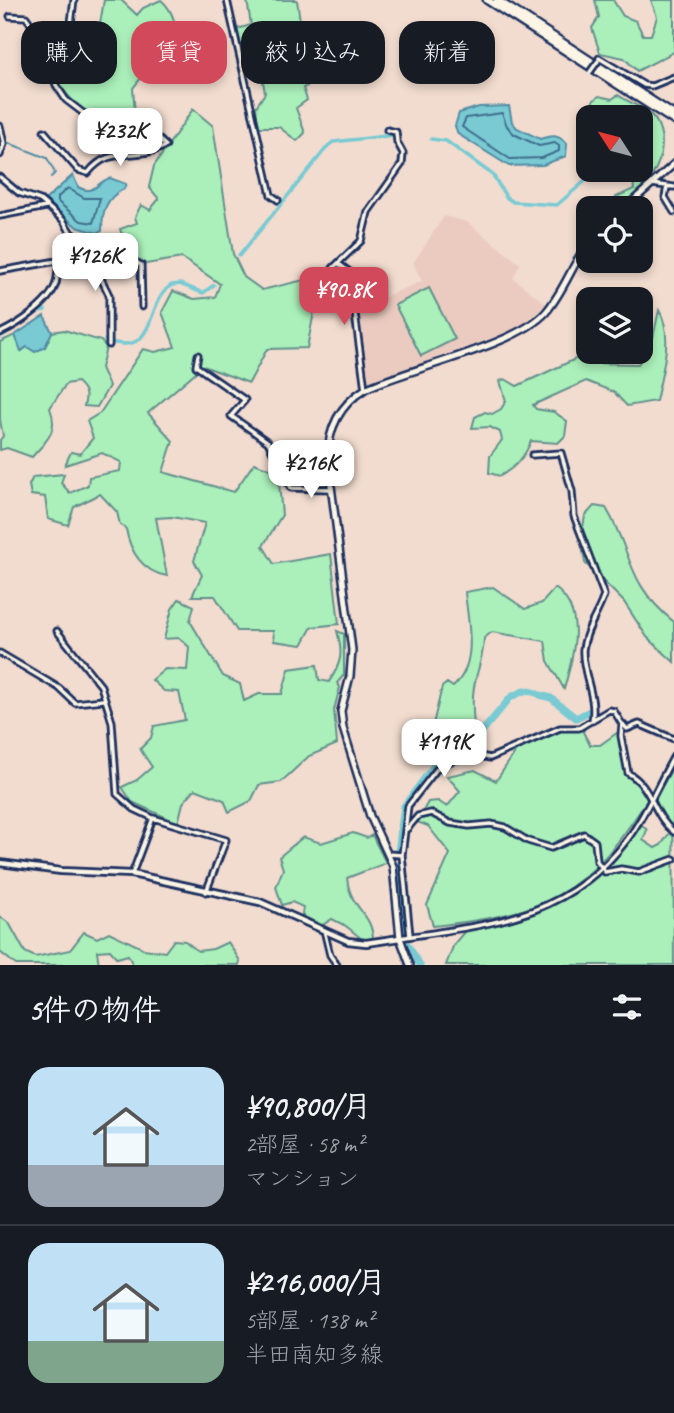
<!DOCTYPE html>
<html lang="ja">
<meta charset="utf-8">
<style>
body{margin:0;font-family:Caveat,"Klee One",sans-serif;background:#20242c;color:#f1f3f6;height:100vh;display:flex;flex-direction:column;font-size:26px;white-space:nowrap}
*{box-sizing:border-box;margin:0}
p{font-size:23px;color:#9ea1a6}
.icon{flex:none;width:38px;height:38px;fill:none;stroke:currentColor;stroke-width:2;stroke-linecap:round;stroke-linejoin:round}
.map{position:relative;height:965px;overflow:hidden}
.side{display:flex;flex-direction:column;background:#171b24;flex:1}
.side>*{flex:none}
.hud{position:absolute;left:21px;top:21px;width:634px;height:63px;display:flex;gap:14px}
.needle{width:46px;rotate:306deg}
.controls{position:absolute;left:576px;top:105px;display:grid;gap:14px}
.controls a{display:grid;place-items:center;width:77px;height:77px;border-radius:14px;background:#171b24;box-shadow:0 4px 10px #0003;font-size:35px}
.price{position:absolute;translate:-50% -60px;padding:0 16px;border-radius:14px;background:#fff;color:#222;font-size:23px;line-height:46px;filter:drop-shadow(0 2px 4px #0008)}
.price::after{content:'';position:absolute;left:50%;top:42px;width:21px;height:16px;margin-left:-10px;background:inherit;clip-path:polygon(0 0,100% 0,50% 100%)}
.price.selected{background:#d1495b;color:#fff}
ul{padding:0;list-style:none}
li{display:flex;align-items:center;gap:21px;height:175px;padding:0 28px}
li+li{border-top:2px solid #363941}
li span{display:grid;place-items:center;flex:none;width:196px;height:140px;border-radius:21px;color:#555}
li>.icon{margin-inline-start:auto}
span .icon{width:84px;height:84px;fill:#fffc;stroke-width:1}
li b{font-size:30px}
h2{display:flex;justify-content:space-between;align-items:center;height:84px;padding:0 28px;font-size:30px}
.tag{padding:0 24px;border-radius:21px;background:#171b24;box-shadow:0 4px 10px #0003;font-size:24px;line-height:63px}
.tag.selected{background:#d1495b;color:#fff}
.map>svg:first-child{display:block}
.built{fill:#ebcbc0}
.green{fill:#abf0ba;stroke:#63908c;stroke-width:2}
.water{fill:#79cad3;stroke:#538ca4;stroke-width:2}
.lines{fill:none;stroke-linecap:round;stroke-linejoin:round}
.shore{stroke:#416d8d;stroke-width:2}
.stream{stroke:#538ca4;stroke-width:2}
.canal{stroke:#79cad3;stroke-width:3.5}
.river{stroke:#79cad3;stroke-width:7}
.minor-casing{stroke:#1b2f5e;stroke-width:9}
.tertiary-casing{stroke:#1b2f5e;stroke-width:9}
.secondary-casing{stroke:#1b2f5e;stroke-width:10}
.primary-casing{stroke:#1b2f5e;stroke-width:10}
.motorway-casing{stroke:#1b2f5e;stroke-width:11}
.minor{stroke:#fcf5e5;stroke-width:3.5}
.tertiary{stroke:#fcf5e5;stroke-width:3.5}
.secondary{stroke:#fcf5e5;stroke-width:4.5}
.primary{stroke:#fcf5e5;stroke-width:5}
.motorway{stroke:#fcf5e5;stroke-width:6}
.minor-bridge-casing{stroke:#1b2f5e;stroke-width:9;stroke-linecap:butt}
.minor-bridge{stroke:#fcf5e5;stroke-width:3.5}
</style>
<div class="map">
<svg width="674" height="965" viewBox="0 0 674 965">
<rect width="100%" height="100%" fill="#f2dccf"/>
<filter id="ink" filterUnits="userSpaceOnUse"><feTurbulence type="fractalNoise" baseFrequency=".0143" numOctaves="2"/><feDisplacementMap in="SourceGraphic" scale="14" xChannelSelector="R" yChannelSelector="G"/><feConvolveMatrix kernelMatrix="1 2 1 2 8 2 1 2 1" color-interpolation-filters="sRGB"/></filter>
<g filter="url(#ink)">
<path class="built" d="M444,216L467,222L520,264L513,278L546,304L527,322L510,331L367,384L358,308L422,281L413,263Z"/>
<path class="green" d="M104,0H121L137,15L143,8L161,0C181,17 177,45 170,67L154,62L133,88L136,128L123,123L104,127C84,109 61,97 54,70L62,65L80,34L98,36Z
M247,0H297L309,85L303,88L307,100L296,108L305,133L297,141L279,127H258L256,107L265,93L257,46L242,49L237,29L251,25Z
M595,0H613L623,16L636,21L643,35H651L657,17L651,0H674V52L637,71L624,58L600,53L592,28L599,17Z
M618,95C629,103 646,108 655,119C674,151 650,190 621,205L617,203L616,197L634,189L633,178L620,170H640V117H589L593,101L599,96L612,99Z
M193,109L213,126L233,254L244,277L262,290L321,276L307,348L267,349L249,383L203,366L148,413L173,441L163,472L234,492L254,463L278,472L282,515L263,546L274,564L331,554L339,624L312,627L302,645L274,641L273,631H237L215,596H192L202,575L194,561L205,523L172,517L156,518L167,576C143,572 130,552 126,529L120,525L117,512L100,494L74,507L68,525L48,519L45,497L31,495L29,485L33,477L64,474L61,483L70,493L88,485L89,477L120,471L121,462L102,453L65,465L71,452L80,454L93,438L87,421L100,413L143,349L155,352L175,347L162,312L173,291L194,299L215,297L220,284L182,258L146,264L129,257L133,250L126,245L120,229L137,223L135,217L141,205L150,210L159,199L149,187L154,166Z
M429,288L455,339L421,356L395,305Z
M659,310C674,336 662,372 656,401L627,406L614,392L586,381L533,405L536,409L554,412L567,421L565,436L558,443L531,441C525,457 515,468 500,476L489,473L490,456L502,440L500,432L490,427L472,428L475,417L485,412L492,414L501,409L506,401L500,381L505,379L517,386L582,356L593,363L638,364L653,338Z
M64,330L101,341L106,347L101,368L109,386L97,407L84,406C87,395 86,390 77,382L66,384L50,408C59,431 47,440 32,457L7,448L0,450V440L3,436L0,420V342L15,335L22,351L27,347H45L52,332Z
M594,506L606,508C634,555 625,582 674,622V662L647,637L624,602L585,563L581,538L585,516Z
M493,587L525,609L542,603L555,588C587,612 573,657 564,689L548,661L545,641L492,632L484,638C484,655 477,670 474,687C467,728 492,743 439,761L430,737L442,687L447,683L453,687C479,663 468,623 465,592Z
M179,599L194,606L190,621L223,676L240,684L244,701L259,694H282L289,669L317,665L319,680L329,682C342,662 343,653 337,631L344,634V675L337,683L340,687L334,710L337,744L309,756L281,782L259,785L251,801L229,812L224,800L195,789L183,803L178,823L132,802L122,787L137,780L152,767L140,749L151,738L154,726L185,720L179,692L164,691L152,680L165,669L187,670L189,647L179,638L164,639L172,609Z
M585,728L583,732L590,745H600L621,730L626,773L637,780L649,797C586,897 547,913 433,926L427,905L450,854L428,826L417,822L428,802L438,801L447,807L460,791L447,776L475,770L496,781L516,751L561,730Z
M673,767L674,965H446L454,944L464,932C544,918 594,893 641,824L647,830L643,840L655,848L661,845L673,828L661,819L655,799Z
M353,833L367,838L372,835L386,863L347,878C351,911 372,912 373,939L363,940L346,926L332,919L321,926L302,915L303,907L292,902L282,905L276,887L283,869L279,857L303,837L321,843Z
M0,917L9,923L25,952L35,957L70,950L84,932L97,938L109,932L144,949L165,952L174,940L185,941L198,951L213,949L228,942L240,961L239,965H133L128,955L117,958L110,950L97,951L99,965H16L0,952Z"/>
<path class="water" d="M509,106L512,122L517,128L540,139C553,135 558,134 567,144L566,156L543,165L509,166L458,134L455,126L459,113L479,107Z
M73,175L78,187C95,196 95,183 110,178L126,184L124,189C106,197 102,212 102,231L97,233L77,227L45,200Z
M44,316L52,332L45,347L35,352L27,347L21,351L15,335Z"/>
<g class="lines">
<path class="shore" d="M502,113L507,126L514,134L539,146L555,143L559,146V151L542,158L510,159L462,127L466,118Z
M68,188L84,198H100L93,223L81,221L58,202V197Z"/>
<path class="stream" d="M0,139L1,140
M6,142L47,158L55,173L51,177"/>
<path class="canal" d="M431,139L446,141L493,175L506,197L513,202L557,205L598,170
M239,256L328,146L333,142L395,135
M36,312L45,310
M0,337L24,321
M105,340C159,360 144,301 172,285L180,284L203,293L214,285"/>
<path class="river" d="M540,695L551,698L576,718L590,711
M469,747L511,697L526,690L536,693
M432,768L440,762L464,755
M398,852L404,806L429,772
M399,865L406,931
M408,945L420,965"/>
<g class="minor-casing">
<path id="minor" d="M227,0L271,195L278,200
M10,16L26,17L41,38L56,85L66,100L104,129C125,126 151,129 166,146C134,162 111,144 88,173L78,170L44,131
M599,58L644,85L652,86L674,77
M51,69L67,53L74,0
M0,126L4,144L0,155
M0,177L19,193L40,200L63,220L71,233L87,240L93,248L96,268L109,295V345
M652,184L674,187
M667,187L665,197L674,212
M0,216L46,207
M93,248L100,242L141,265L142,307
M340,265L355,276L357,284L354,306L365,389
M333,268L361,241L368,212L402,164L403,153L397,142L396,132L387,130
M0,271L57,261
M0,333C19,324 55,301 57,278C60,260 58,248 71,233
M198,355L196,366L245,400L231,416L268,442L291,488L331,489
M532,455L561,453L572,491L574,516L604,595C600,611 585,629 583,650C582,674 597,697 592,721
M57,631L101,686L112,722L117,794L134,809L153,818L226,840L206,892
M0,653L59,688L75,703L103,700
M623,724L627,729L639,724L674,739
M407,829L418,816L431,813L450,823L469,826L491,824L505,827L528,841L551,848L584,834L595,842L597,861L605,872L621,869L639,872L674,859
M388,854L402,855
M132,874L153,818
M324,930L330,955L337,965
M410,936L402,855L408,806L440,765L470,754L490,758L560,728H579L609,710L614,711L622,724L621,736L628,773C653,787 652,815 674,832"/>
</g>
<g class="tertiary-casing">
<path id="tertiary" d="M400,938C490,924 567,919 627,840C646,815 658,784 674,756"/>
</g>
<g class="secondary-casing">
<path id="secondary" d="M0,863L61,871L132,874L260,902L348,941L366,943L400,938"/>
</g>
<g class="primary-casing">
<path id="primary" d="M625,208L674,164
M410,965L400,938L393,866L370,816L343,728L341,711L350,676L352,650L328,462C327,431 338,406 365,389C410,368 516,346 546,312C564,291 572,265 588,243"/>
</g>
<g class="motorway-casing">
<path id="motorway" d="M487,0L674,121
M497,0L674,115"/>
</g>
<use href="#minor" class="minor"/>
<use href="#tertiary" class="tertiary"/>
<use href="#secondary" class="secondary"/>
<use href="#primary" class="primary"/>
<use href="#motorway" class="motorway"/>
<g class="minor-bridge-casing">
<path id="minor-bridge" d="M590,72L598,61"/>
</g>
<use href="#minor-bridge" class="minor-bridge"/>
</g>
</g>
</svg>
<div class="controls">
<a><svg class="needle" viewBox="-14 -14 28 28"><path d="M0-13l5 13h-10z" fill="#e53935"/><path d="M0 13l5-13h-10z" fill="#9ea1a6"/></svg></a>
<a><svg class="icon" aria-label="locate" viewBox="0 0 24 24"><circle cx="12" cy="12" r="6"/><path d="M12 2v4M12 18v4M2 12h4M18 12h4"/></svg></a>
<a><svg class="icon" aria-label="layers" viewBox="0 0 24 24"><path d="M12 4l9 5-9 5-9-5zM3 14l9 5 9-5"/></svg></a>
</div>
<b class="price" style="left:120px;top:168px">¥232K</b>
<b class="price" style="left:95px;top:293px">¥126K</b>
<b class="price selected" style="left:344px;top:327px">¥90.8K</b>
<b class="price" style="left:311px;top:500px">¥216K</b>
<b class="price" style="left:444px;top:779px">¥119K</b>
<div class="hud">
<a class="tag">購入</a>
<a class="tag selected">賃貸</a>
<a class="tag">絞り込み</a>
<a class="tag">新着</a>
</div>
</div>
<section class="side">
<h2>5件の物件<svg class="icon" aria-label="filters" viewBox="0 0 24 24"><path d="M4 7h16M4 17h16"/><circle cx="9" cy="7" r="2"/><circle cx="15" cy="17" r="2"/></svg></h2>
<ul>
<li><span style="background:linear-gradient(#bfe0f5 70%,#9aa5b1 0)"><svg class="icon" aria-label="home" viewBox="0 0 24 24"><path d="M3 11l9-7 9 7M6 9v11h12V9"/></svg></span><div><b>¥90,800/月</b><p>2部屋 · 58 m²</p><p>マンション</p></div></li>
<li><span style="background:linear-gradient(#bfe0f5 70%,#7fa58c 0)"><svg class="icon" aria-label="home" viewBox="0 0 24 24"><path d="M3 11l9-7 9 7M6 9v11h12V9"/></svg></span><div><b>¥216,000/月</b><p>5部屋 · 138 m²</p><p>半田南知多線</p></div></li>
</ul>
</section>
